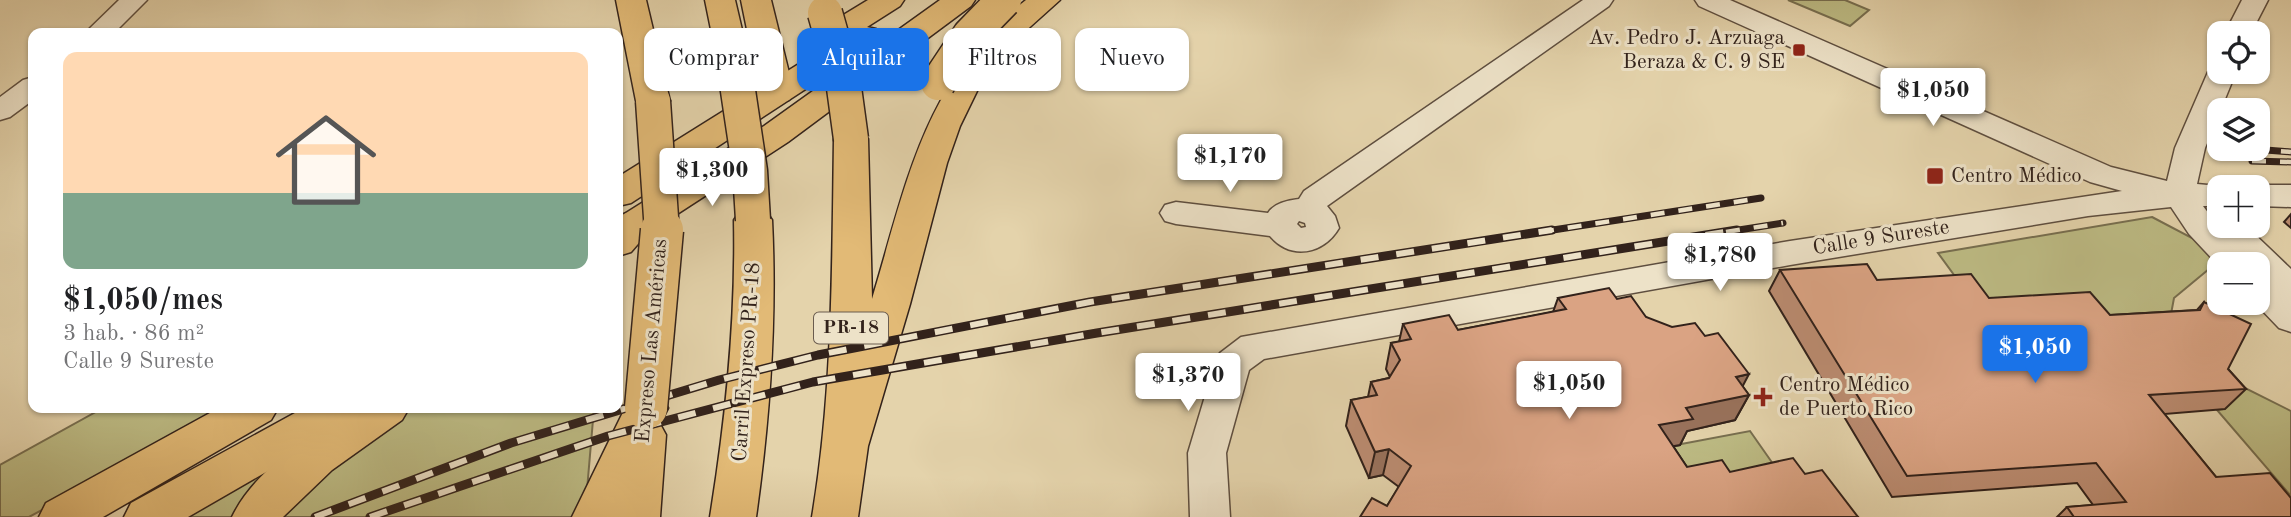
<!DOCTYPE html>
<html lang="es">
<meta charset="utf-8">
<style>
body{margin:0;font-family:"Old Standard TT",serif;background:#f2f2f2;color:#202124;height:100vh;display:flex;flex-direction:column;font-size:26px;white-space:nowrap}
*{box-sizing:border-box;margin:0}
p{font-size:23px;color:#757577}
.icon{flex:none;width:38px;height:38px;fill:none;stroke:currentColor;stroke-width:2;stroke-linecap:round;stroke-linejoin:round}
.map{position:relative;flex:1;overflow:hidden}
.side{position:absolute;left:28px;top:28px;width:595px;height:385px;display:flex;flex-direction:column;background:#fff;border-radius:14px;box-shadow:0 2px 5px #0004}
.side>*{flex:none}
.hud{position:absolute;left:644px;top:28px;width:665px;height:63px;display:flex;gap:14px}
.fabs{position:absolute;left:2207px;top:21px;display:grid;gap:14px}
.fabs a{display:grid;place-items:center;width:63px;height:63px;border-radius:14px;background:#fff;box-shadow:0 2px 5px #0004;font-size:35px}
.price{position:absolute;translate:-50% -60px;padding:0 16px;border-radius:7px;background:#fff;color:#222;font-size:23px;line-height:46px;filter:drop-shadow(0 2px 4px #0008)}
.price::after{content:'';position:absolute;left:50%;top:42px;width:21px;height:16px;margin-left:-10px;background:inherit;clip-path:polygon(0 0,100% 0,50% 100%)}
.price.current{background:#1a73e8;color:#fff}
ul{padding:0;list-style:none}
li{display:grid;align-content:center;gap:14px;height:371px;padding:0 35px}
li span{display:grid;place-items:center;height:217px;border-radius:14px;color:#555}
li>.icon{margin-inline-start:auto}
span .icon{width:126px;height:126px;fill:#fffc;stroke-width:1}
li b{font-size:30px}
.tag{padding:0 24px;border-radius:14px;background:#fff;box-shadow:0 2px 5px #0004;font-size:24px;line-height:63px}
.tag.current{background:#1a73e8;color:#fff}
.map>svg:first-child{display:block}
.green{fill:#bcba83;stroke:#776e4f;stroke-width:2}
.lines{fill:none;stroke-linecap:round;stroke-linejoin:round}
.minor-casing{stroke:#5e4e3f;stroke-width:3}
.major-casing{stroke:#32221b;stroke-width:3}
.highway-casing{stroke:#32221b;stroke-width:3}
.minor{fill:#ede2c8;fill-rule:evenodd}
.major{fill:#e2ba76;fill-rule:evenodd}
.highway{fill:#e2ba76;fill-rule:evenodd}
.rail-far1-casing{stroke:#32221b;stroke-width:7}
.rail-casing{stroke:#32221b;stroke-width:9}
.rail-far1{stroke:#ede2c8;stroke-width:4.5;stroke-dasharray:14;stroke-linecap:butt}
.rail{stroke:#ede2c8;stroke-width:6;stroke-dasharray:18;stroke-linecap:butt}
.highway-bridge-far1-casing{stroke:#32221b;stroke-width:37;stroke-linecap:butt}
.highway-bridge-casing{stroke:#32221b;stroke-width:45;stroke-linecap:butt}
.highway-bridge-far1{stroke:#e2ba76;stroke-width:34}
.highway-bridge{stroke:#e2ba76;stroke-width:42}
.wall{fill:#bb8c71;stroke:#32221b;stroke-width:2}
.shaded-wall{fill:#99725c;stroke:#32221b;stroke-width:2}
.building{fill:#daa383;stroke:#32221b;stroke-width:2}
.poi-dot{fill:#8f2418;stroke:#ede2c8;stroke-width:2.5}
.labels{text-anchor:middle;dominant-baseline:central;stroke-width:6;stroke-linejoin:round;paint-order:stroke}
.shield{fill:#ede2c8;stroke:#6a5c4f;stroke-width:2}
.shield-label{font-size:19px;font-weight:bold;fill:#32221b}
.poi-label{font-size:21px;fill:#32221b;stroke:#ede2c8;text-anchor:start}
.street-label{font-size:21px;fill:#32221b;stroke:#ede2c8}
</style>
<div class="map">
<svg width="2291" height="517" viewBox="0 0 2291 517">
<rect width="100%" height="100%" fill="#e4d3ab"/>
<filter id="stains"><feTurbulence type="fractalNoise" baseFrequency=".00286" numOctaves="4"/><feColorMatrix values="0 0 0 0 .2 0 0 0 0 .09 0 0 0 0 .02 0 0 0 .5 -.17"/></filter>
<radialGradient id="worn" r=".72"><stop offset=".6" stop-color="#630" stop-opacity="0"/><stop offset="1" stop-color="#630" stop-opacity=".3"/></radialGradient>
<path class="green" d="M1788,0H1845L1869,10L1850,26Z
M2152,217L2194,239L2210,256L2209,269L2174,298L2171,314L2181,331L1976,305L1938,253Z
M2221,376L2291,411V496L2217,410L2224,409Z
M103,408H230L29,517H0V465Z
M397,408H594L587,490L580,517H265L327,456Z
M1750,431L1778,471L1682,491L1655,449Z
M295,448L233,517H176Z"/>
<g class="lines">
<g class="minor-casing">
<path id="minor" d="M119,0H147L114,33H85Z
M1583,0H1613L1609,6L1327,206L1335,216L1339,228C1324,254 1291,261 1270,236L1176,224L1165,221L1160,213L1165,205L1176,202L1268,213C1273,204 1288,200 1299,199L1304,191ZM1299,221L1305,223L1306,227L1301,228L1297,224Z
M1695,0H1730L2111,167L2167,181L2175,148L2208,72L2212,66L2219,64V72H2236L2205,148L2197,184L2229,187H2219V206H2203L2215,222L2219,218V226H2246L2291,269V332L2279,328L2255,303H2258V264L2219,266L2189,234L2171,207L2088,216L1790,265L1264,359L1249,370L1226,453L1230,517H1190L1188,453L1215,363L1220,353L1241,337L1790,241L2122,191L2090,182L1699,6Z
M2242,0H2268L2251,33H2225Z
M33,77V100L10,117L0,120V97L23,80Z
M2258,185H2291V207L2258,206V187H2251Z"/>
</g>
<g class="major-casing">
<path id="major" d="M868,0H904L900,6L867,27L876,29L881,36L876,43L631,203L618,206V177L826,47L817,45L812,38L817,31Z
M940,0H975L971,6L788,142L631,244L618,248V218L764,126Z
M219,408H278L271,420L103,517H39L46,503Z
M304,408H363L356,420L188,517H124L131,503Z"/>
</g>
<g class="highway-casing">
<path id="highway" d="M616,0H646L670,101L665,108L653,111L641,108L636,101Z
M705,0H735L750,64L745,71L734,74L723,71L718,64Z
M741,0H771L794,93L789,100L777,103L765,100L760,93Z
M1026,0H1060L1021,35L995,65L977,91L960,126L947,163L910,304L868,446L858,517H812C833,392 832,266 834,139L839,131L851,128L863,131L868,139L872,299C908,180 923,82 1026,0Z
M753,207L766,211L772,220C777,320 770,418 756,517H710C726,418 736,320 734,220L740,211Z
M637,210L650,214L656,223L631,252L618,256V220L624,214Z
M646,391L661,396L668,408L660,424L666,435L660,517H572L631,396Z
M353,408H409L402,420L332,470L283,517H232C255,469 310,436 353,408Z"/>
</g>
<use href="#minor" class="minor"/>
<use href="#major" class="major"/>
<use href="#highway" class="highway"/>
<g class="rail-far1-casing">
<path id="rail-far1" d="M2253,149L2291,152
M2252,161L2291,162
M1540,232L1761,198
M1726,232L1783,223"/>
</g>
<g class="rail-casing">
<path id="rail" d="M315,517L511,443L719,380L818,355L1090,302L1552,230
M370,517L608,436L813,382L1097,333L1737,230"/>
</g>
<use href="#rail-far1" class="rail-far1"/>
<use href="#rail" class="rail"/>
<g class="highway-bridge-far1-casing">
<path id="highway-bridge-far1" d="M825,13L842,73L851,139
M734,64L750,171L753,220
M938,83L970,35L1004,0
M653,101L662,232"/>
</g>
<g class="highway-bridge-casing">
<path id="highway-bridge" d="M646,408L662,230"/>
</g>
<use href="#highway-bridge-far1" class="highway-bridge-far1"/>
<use href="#highway-bridge" class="highway-bridge"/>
</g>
<path class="wall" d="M2291,214V228L2284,222Z
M1780,270L1877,280L1989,298L2110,315L2197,310L2204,302L2228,369L2246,389L2225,409L2164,414L2216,477L2291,517H2057L2067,507L2093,505L2077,483L1892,497L1769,291Z
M1558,298L1617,299L1646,317L1743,387L1749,395L1735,420L1687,431L1680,445L1673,446L1687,467L1730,472L1805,474L1858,517L1387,506L1399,487L1383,475L1369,478L1346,426L1351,400L1368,397L1371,382L1389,378L1390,377L1386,369L1391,343L1399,342L1403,324L1458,330L1553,312Z"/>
<path class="shaded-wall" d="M1749,374L1737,397L1749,395L1735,420L1687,431L1680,445L1647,451L1659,425L1736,377Z
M1389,449L1383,475L1369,478L1375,452Z"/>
<path class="building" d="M1867,264L1877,280L1971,274L1989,298L2090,292L2110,315L2200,310L2204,302L2251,324L2228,369L2246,389L2149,395L2216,477L2270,473L2291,498V517H2074L2067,507L2126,502L2096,463L1907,476L1780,270Z
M1609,288L1617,299L1631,296L1646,317L1672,327L1695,323L1705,336L1718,333L1749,374L1736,377L1749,395L1686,408L1693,419L1659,425L1687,467L1722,460L1730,472L1793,458L1805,474L1822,470L1858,517H1360L1372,498L1387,506L1411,466L1389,449L1375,452L1351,400L1377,395L1371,382L1389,378L1400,360L1391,343L1411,339L1403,324L1449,315L1458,330L1566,309L1558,298Z"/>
<g class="poi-dot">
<rect x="1792" y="43" width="14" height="14" rx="3.5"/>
<rect x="1926" y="167" width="18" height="18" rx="3.5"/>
<path d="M1759.5 386.5h7v7h7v7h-7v7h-7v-7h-7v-7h7z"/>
</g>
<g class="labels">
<rect class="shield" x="814" y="312.5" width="74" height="31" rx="5"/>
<g class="shield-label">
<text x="851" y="328">PR-18</text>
</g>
<g class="poi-label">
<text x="1785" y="38" text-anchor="end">Av. Pedro J. Arzuaga<tspan x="1785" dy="24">Beraza &amp; C. 9 SE</tspan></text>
<text x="1951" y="176">Centro Médico</text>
<text x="1779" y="385">Centro Médico<tspan x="1779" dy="24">de Puerto Rico</tspan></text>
</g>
<g class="street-label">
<text transform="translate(1881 238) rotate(-9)">Calle 9 Sureste</text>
<text transform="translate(652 341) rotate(-85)">Expreso Las Américas</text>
<text transform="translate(747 362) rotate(-86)">Carril Expreso PR-18</text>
</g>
</g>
<rect width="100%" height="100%" filter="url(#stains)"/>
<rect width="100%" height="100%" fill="url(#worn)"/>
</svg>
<div class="fabs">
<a><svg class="icon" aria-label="locate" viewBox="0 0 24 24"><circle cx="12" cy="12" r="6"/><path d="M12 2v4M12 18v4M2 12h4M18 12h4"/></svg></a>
<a><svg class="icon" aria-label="layers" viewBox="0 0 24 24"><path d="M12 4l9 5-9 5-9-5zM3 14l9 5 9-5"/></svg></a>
<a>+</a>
<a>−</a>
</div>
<b class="price" style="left:1933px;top:128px">$1,050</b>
<b class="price" style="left:1230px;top:194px">$1,170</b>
<b class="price" style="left:712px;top:208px">$1,300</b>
<b class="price" style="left:1720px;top:293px">$1,780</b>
<b class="price current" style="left:2035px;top:385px">$1,050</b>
<b class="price" style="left:1188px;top:413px">$1,370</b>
<b class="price" style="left:1569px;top:421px">$1,050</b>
<div class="hud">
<a class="tag">Comprar</a>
<a class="tag current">Alquilar</a>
<a class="tag">Filtros</a>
<a class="tag">Nuevo</a>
</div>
<section class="side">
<ul>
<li><span style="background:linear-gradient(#ffd9b3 65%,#7fa58c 0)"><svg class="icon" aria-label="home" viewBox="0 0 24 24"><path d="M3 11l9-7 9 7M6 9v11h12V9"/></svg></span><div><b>$1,050/mes</b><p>3 hab. · 86 m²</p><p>Calle 9 Sureste</p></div></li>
</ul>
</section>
</div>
